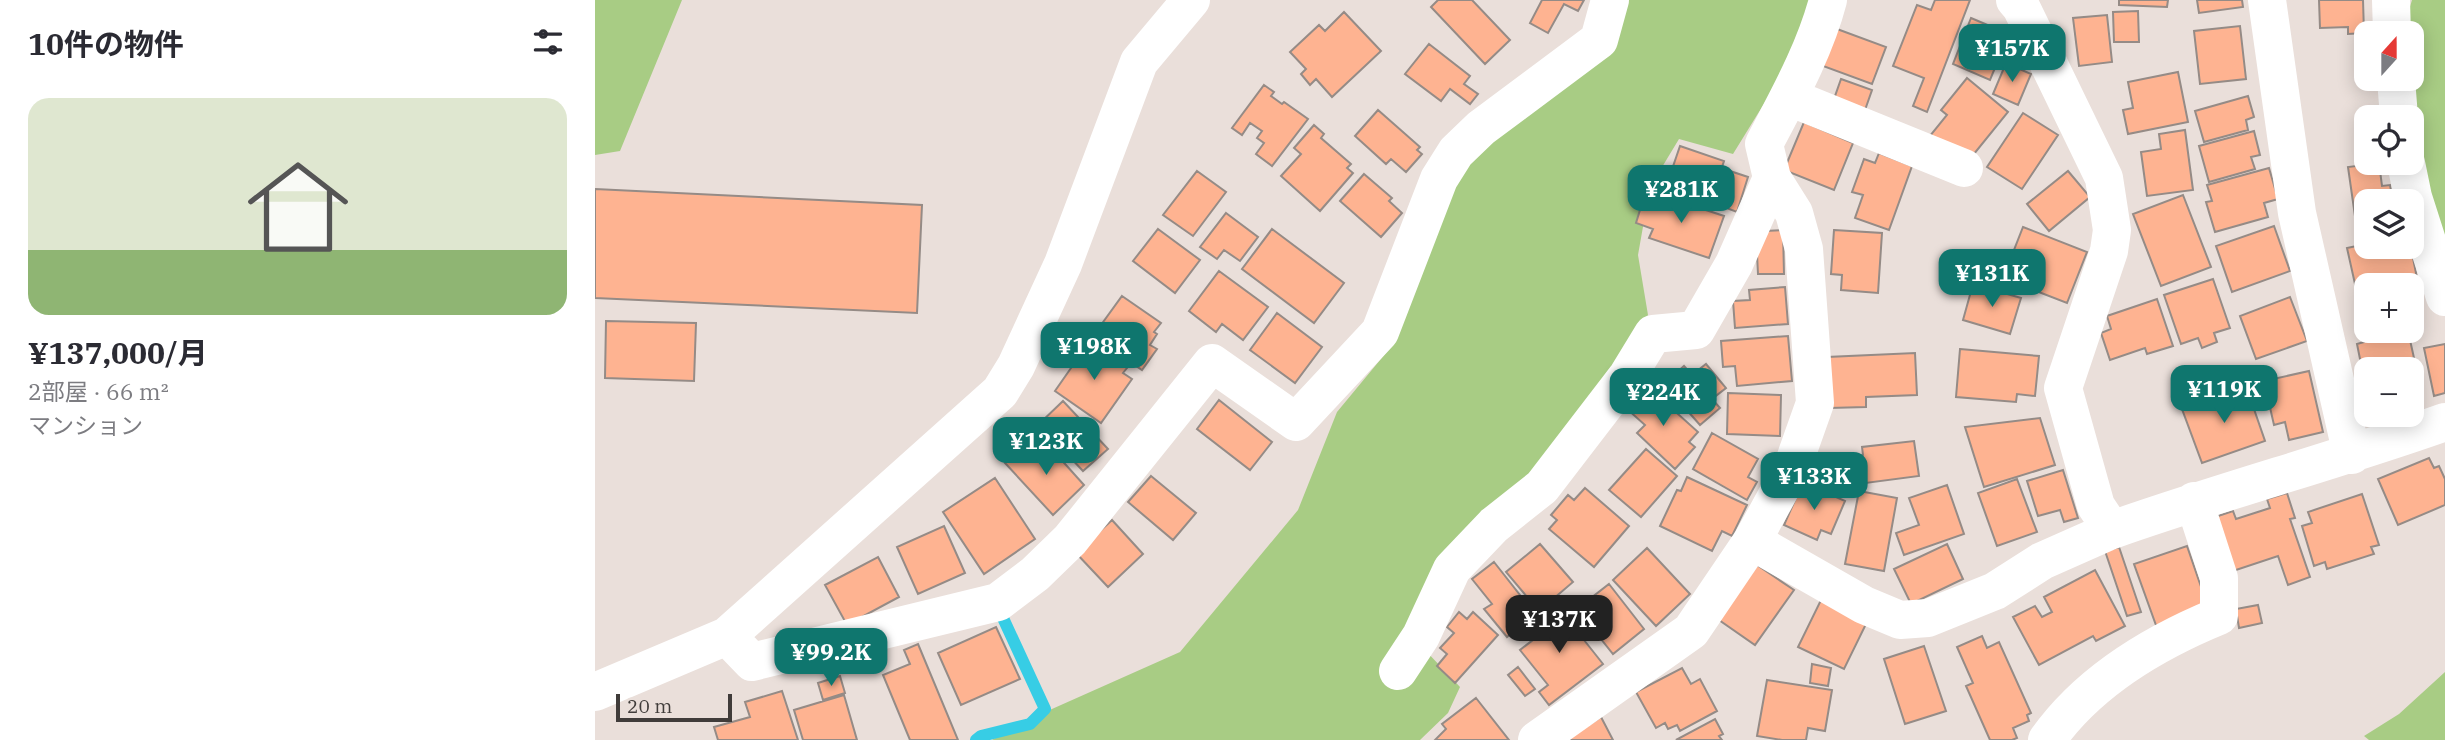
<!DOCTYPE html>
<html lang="ja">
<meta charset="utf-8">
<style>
body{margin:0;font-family:"IBM Plex Serif","Noto Sans JP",serif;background:#f7f7f7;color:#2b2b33;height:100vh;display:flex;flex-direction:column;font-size:26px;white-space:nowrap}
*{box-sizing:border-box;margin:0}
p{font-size:23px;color:#7c7c81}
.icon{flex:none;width:38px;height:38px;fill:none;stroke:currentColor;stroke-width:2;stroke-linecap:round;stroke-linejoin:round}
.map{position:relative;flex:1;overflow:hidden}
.drawer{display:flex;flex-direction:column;background:#fff;width:595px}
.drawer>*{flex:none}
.needle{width:46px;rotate:21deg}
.controls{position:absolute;left:1759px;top:21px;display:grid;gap:14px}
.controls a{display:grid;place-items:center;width:70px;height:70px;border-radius:14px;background:#fff;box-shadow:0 4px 18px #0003;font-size:35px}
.scale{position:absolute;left:21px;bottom:18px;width:116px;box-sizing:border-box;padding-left:7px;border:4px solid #403c3a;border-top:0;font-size:19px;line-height:24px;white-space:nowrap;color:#403c3a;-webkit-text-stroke:5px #eadfda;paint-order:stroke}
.price{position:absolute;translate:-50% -60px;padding:0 16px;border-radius:14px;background:#0f766e;color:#fff;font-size:23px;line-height:46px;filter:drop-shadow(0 2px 4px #0008)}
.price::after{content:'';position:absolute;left:50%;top:42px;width:21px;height:16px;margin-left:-10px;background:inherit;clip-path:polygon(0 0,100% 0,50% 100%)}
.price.current{background:#222;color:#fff}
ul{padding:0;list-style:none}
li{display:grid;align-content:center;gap:14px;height:371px;padding:0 28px}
li span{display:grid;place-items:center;height:217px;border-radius:21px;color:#555}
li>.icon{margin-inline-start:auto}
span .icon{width:126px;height:126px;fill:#fffc;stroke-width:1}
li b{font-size:30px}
h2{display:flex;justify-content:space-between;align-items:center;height:84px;padding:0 28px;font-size:30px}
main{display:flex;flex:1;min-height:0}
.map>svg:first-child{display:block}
.green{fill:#a8cc84}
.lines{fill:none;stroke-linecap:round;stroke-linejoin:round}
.stream{stroke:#37cde5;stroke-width:12}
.building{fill:#feb391;stroke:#958b86;stroke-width:2}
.minor{stroke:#fff;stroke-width:38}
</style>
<main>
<section class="drawer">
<h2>10件の物件<svg class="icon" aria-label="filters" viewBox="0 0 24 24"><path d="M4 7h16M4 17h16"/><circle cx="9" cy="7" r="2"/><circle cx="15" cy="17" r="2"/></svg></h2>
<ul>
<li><span style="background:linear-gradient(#dfe7d0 70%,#8fb573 0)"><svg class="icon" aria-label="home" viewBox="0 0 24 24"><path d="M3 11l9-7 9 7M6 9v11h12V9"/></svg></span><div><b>¥137,000/月</b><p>2部屋 · 66 m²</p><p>マンション</p></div></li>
</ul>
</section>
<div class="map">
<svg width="1850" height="740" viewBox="0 0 1850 740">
<rect width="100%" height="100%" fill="#eadfda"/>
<path class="green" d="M0,0H87L25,151L0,155Z
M1030,0H1217L1191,68L1138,154L1084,139L1055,187L1043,255L1053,315L1024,363L937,482L887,514L830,650L865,687L853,713L825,740H397L430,721L585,652L703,510L742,412L795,348L870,162Z
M1817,0H1850V268L1808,79H1816V33H1807Z
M1850,672V740H1774L1769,736L1804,714Z"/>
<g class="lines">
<path class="stream" d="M381,740L386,736L435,724L450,709L408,618"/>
</g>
<path class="building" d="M843,0H877L915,40L890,64L836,7Z
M947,0H989L983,11L969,4L953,33L935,23Z
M1340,0H1375L1332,112L1318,106L1329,78L1298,66L1322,5L1336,10Z
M1524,0H1573L1572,7L1524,5Z
M1602,0H1647L1648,7L1604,13Z
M1724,0H1768L1769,33L1753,34V27L1725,28Z
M1543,11L1544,42H1519L1518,12Z
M749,12L786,51L737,97L721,79L715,85L706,74L711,69L695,52L724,25L730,31Z
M1512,15L1517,62L1484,66L1478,18Z
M1376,18L1414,34L1395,80L1358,64Z
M1645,26L1651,79L1605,84L1599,31Z
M1242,29L1291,47L1277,84L1228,66Z
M834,44L875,76L869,84L883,94L875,104L855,89L846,101L810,74Z
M1411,63L1436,74L1423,105L1398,94Z
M1583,72L1593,122L1533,134L1528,110L1538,108L1533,82Z
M1372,78L1413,112L1370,165L1334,137L1352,115L1346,110Z
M1246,79L1277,90L1270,110L1239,99Z
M669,85L679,92L676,96L687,104L689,102L713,119L677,166L661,154L669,143L662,138L667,131L655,123L647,135L637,128Z
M1653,96L1659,117L1651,120L1653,130L1609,142L1600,111Z
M783,110L825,147L822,150L827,154L811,172L796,159L791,164L760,136Z
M1428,113L1463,135L1427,189L1392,167Z
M1209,122L1258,143L1239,190L1189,170Z
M719,125L729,134L726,138L756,164L752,168L758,173L725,211L686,176L706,154L699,148Z
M1590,130L1598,190L1552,196L1546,152L1566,149L1564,134Z
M1659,131L1665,155L1656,157L1660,169L1614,182L1604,146Z
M1085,146L1129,161L1114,205L1070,190Z
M1284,153L1317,166L1294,230L1260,218L1268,195L1257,192L1269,159L1280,163Z
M1784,163L1787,186L1795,185L1798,201H1771V221L1761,223L1753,167Z
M1674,168L1683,199L1669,203L1673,217L1620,232L1611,202L1617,201L1612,185Z
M1129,169L1153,177L1142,212L1118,203Z
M602,171L631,192L598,236L568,215Z
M1473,171L1495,197L1454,231L1432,204Z
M769,174L797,198L794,201L807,213L786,237L745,201Z
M0,189L327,205L322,313L0,298Z
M1588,195L1616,267L1566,286L1538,214Z
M1068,196L1129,216L1114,258L1054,238L1058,229L1041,223L1049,197L1066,203Z
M631,213L663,237L645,261L629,250L622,259L605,247Z
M1679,226L1695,271L1637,292L1621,246Z
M1428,227L1492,252L1472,303L1408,278Z
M563,229L605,260L580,293L538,261Z
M677,229L749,283L719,323L647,269Z
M1188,230L1189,274H1163L1162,254L1170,231Z
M1239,230L1287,233L1283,293L1246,290L1247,275L1236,274Z
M1771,244V247H1810L1812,254L1817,253L1822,278L1791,285H1771V310L1766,311L1752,248Z
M624,271L673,307L648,340L627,324L621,332L594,311Z
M1618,279L1635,328L1619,333L1622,342L1607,348L1603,338L1586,344L1569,295Z
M1378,284L1426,298L1415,334L1368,320Z
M1190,287L1193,324L1140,328L1138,301L1155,300L1154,290Z
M527,296L566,323L559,332L562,334L555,345L562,349L547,370L498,336Z
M1695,297L1712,341L1661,359L1645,316Z
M1562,299L1578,346L1552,354L1550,348L1515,360L1506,333L1516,329L1512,316Z
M682,313L727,347L700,383L655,350Z
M11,321L101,323L99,381L10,378Z
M1771,327V331H1813L1819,358L1767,369L1762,344L1769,342L1766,328Z
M1193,336L1197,381L1142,386L1140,366L1128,367L1126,341Z
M491,339L532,368L528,373L537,379L506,423L460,391L483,358L479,355Z
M1850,344V393L1839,396L1829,348Z
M1365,349L1444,356L1440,396L1422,394L1421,402L1361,397Z
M1320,353L1322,395L1271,397V407L1234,408L1232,357Z
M1111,364L1131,388L1117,399L1125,408L1105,425L1069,384L1089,366L1097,375Z
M1714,371L1728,432L1694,440L1690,422L1679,425L1669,381Z
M1771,381V415H1785L1768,418L1760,383Z
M1651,386L1670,441L1607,463L1587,409Z
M1053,387L1103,432L1094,442L1100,447L1080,469L1042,433L1050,425L1032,409Z
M1133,393L1186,395L1185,436L1132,434Z
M624,400L677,442L655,470L602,429Z
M468,401L513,449L488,471L444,424Z
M1445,418L1460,465L1389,487L1370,427Z
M1117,433L1163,459L1153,477L1162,482L1152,500L1098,469Z
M1319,441L1324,476L1248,486L1244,458L1268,455L1267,447Z
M453,445L489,485L458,515L410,463L426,448L437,459Z
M1051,449L1082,476L1046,517L1014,490Z
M1834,458L1839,468L1844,466L1850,479V505L1803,525L1783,479Z
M1468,470L1483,518L1469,522L1465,510L1443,516L1432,481Z
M556,476L601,513L578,540L533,502Z
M1092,477L1152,505L1137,536L1127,531L1117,551L1065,526L1082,490L1086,491Z
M400,478L440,539L389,574L348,512Z
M1422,479L1442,532L1402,546L1383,493Z
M1208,482L1250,501L1236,534L1226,530L1222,540L1189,525Z
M1352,485L1369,534L1309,555L1301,533L1324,525L1314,498Z
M990,488L1034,526L999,567L954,529L962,520L956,515L973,495L979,500Z
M1264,491L1302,498L1289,571L1250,564Z
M1692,493L1700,518L1695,519L1715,577L1693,585L1683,556L1638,571L1620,517L1638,511L1641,519L1675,508L1672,499Z
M1767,494L1784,545L1776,547L1779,554L1732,569L1730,562L1719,566L1707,526L1717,523L1713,512Z
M517,520L548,554L513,587L481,553Z
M349,526L370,573L323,594L302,547Z
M945,544L978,582L944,611L911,572Z
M1352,544L1368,579L1316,604L1299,569Z
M1592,546L1614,610L1562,628L1539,564Z
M1524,547L1546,612L1532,616L1510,551Z
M1052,548L1095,594L1061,626L1018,580Z
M283,557L304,597L252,625L230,585Z
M899,562L940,614L912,637L889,609L897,604L877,579Z
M1162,565L1199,590L1160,645L1124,620Z
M1500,570L1530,626L1501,641L1498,636L1444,665L1418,617L1440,606L1447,617L1457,612L1449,597Z
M1014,584L1049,629L1018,654L982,609Z
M1226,600L1272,622L1249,669L1203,647Z
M1663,605L1667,623L1644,628L1641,609Z
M962,606L1008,664L954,705L944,692L953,685L925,650L943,636L935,627Z
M864,612L872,619L878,612L903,635L860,683L842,666L852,654L845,648L859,633L852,627Z
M401,627L425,679L366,705L343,653Z
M1387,636L1392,648L1404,642L1436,713L1432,715L1434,721L1418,728L1422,738L1417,740H1395L1371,686L1378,683L1362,647Z
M323,644L363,740H315L288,675L315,664L309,650Z
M1329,646L1351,711L1310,724L1289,659Z
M1217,664L1236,668L1233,686L1215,683Z
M923,667L940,689L930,696L913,675Z
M1087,668L1096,684L1105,679L1122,711L1085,731L1082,725L1073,729L1070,723L1061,728L1041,692Z
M245,676L250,693L228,700L223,683Z
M1172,680L1237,690L1230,731L1213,728L1211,740H1187L1162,736Z
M187,691L203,740H123L119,727L155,717L150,702Z
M249,695L262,740H208L199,710Z
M881,698L914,740H840L851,729L847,724Z
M1006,717L1018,740H970Z
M1120,719L1128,734L1124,736L1127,740H1081Z"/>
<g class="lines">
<path class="minor" d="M1233,0C1220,50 1193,98 1169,144L1177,178L1199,213L1209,249L1220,403L1197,468L1157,541L1269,605L1305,620L1333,618L1400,591L1447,561L1517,530
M1420,0L1426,7L1445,46L1509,178L1517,230L1514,251L1468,388L1501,506L1517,530C1627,491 1740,461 1850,422
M1672,0L1702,213L1757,455
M1796,0L1797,33
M1801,79L1804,117
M1194,97L1369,168
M1811,163L1818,197L1850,297
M132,636L157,662L403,602L440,574L475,540L617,363L701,422L785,332L844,179L861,152L886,128L1004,40L1015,0
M803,671L826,636L857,569L899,525L947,487L1033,375L1058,334L1101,330L1139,264L1177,178
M0,692L132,636L405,392L421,366L468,264L544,62L596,0
M942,740L1096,631L1157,541
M1452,740C1493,682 1558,643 1624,616V578L1599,501"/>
</g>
</svg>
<div class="controls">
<a><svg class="needle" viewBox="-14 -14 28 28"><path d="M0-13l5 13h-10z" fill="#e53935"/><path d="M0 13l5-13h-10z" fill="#7c7c81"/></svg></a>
<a><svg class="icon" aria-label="locate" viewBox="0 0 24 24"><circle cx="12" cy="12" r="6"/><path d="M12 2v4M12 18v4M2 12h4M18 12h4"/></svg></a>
<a><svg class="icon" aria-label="layers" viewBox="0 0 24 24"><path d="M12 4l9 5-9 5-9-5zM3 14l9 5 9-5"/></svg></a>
<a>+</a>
<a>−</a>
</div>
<div class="scale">20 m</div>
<b class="price" style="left:1417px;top:84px">¥157K</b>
<b class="price" style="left:1086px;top:225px">¥281K</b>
<b class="price" style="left:1397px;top:309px">¥131K</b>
<b class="price" style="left:499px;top:382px">¥198K</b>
<b class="price" style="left:1629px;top:425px">¥119K</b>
<b class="price" style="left:1068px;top:428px">¥224K</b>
<b class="price" style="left:451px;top:477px">¥123K</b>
<b class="price" style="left:1219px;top:512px">¥133K</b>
<b class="price current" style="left:964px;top:655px">¥137K</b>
<b class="price" style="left:236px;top:688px">¥99.2K</b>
</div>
</main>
